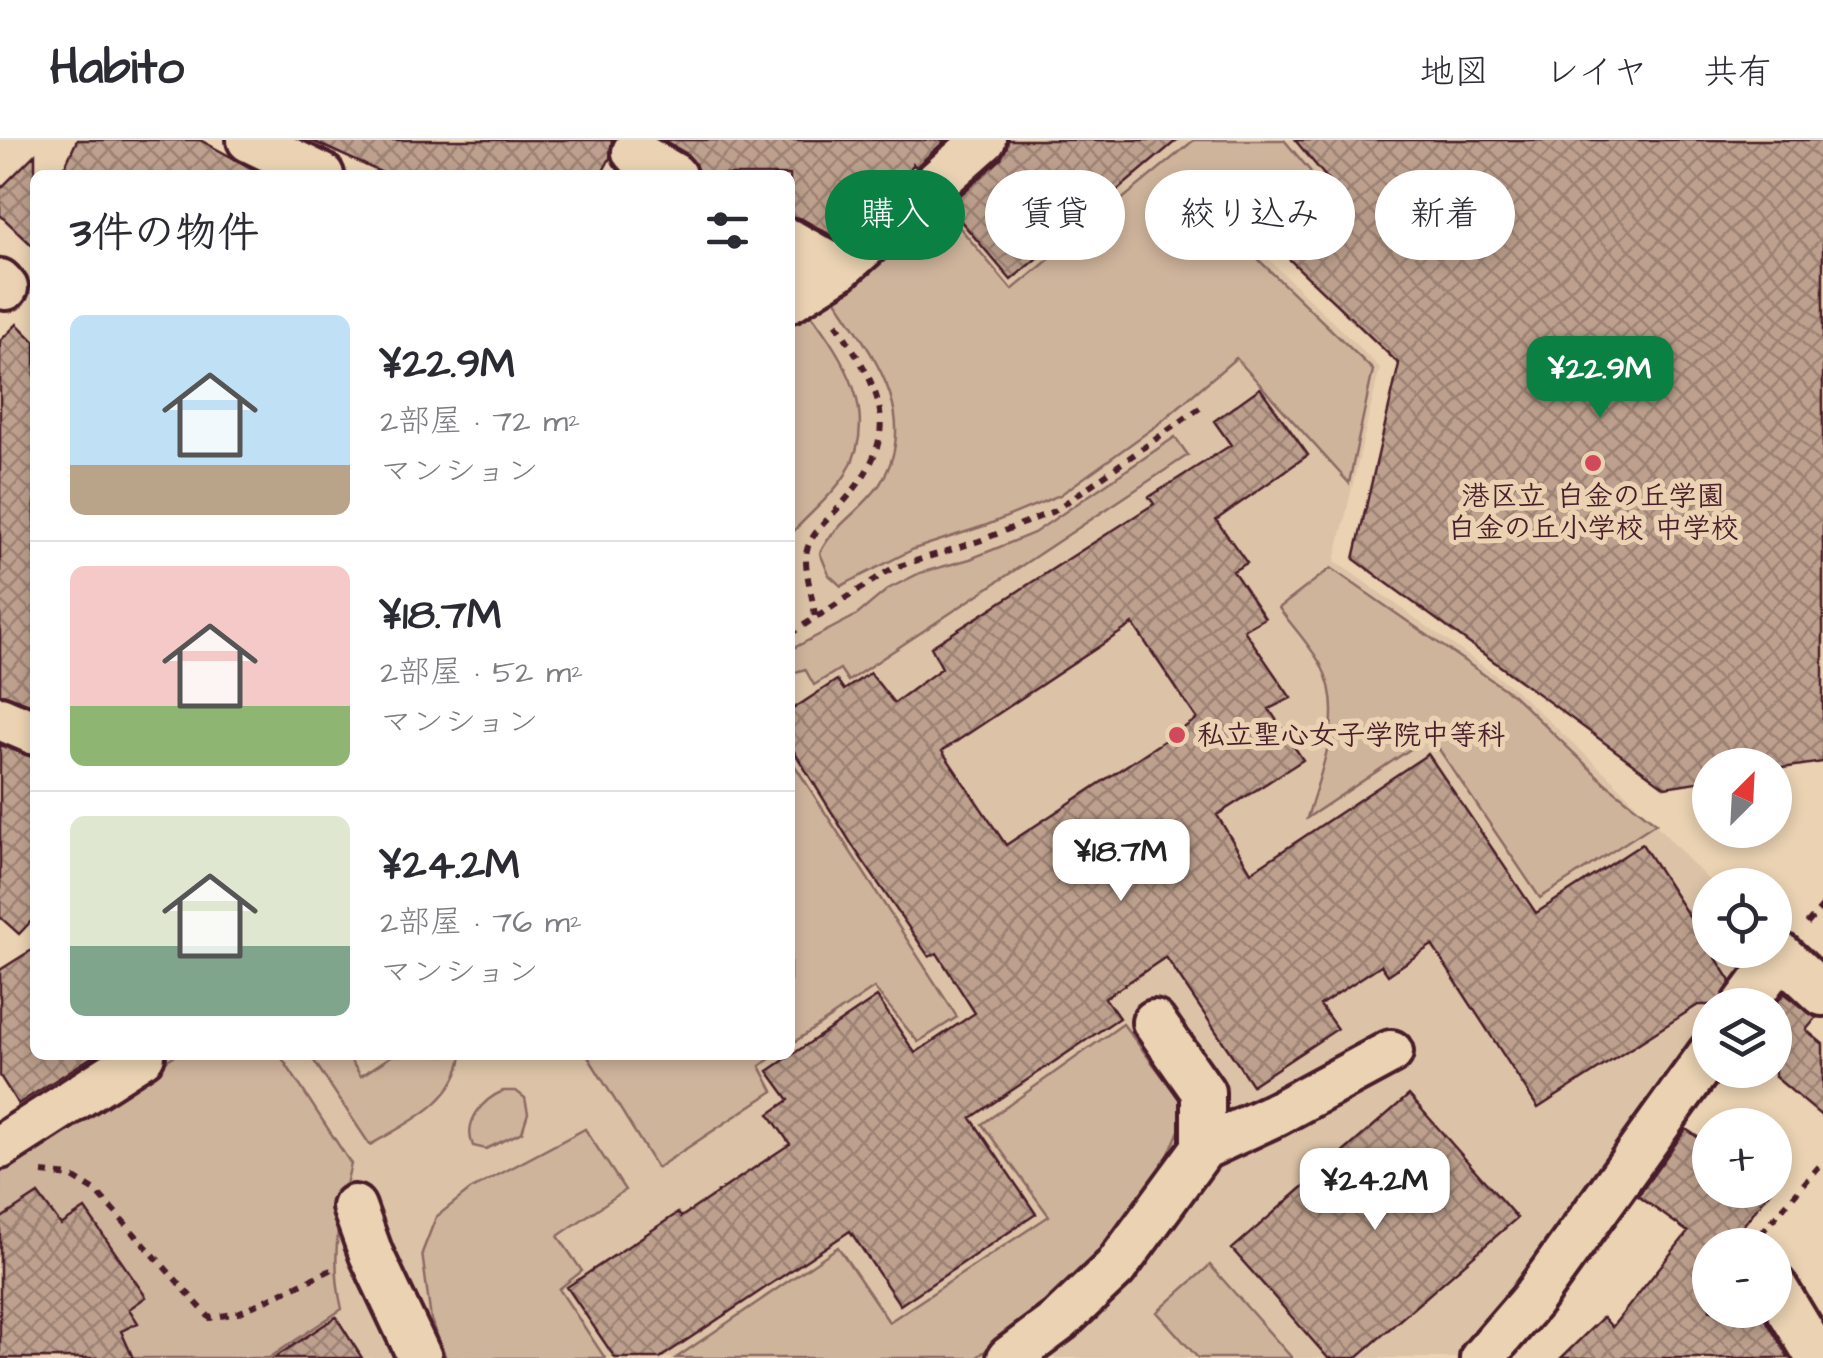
<!DOCTYPE html>
<html lang="ja">
<meta charset="utf-8">
<style>
body{margin:0;font-family:"Architects Daughter","Klee One",sans-serif;background:#f7f7f7;color:#2b2b33;height:100vh;display:flex;flex-direction:column;font-size:38px;white-space:nowrap}
*{box-sizing:border-box;margin:0}
p{font-size:32px;color:#7c7c81}
.icon{flex:none;width:55px;height:55px;fill:none;stroke:currentColor;stroke-width:2;stroke-linecap:round;stroke-linejoin:round}
.map{position:relative;flex:1;overflow:hidden}
.panel{position:absolute;left:30px;top:30px;width:765px;height:890px;display:flex;flex-direction:column;background:#fff;border-radius:15px;box-shadow:0 5px 15px #0003}
.panel>*{flex:none}
.banner{position:absolute;left:825px;top:30px;width:848px;height:90px;display:flex;gap:20px}
.needle{width:65px;rotate:24deg}
.controls{position:absolute;left:1692px;top:608px;display:grid;gap:20px}
.controls a{display:grid;place-items:center;width:100px;height:100px;border-radius:50%;background:#fff;box-shadow:0 5px 15px #0003;font-size:50px}
.price{position:absolute;translate:-50% -85px;padding:0 22px;border-radius:20px;background:#fff;color:#222;font-size:32px;line-height:65px;filter:drop-shadow(0 2px 5px #0008)}
.price::after{content:'';position:absolute;left:50%;top:60px;width:30px;height:22px;margin-left:-15px;background:inherit;clip-path:polygon(0 0,100% 0,50% 100%)}
.price.current{background:#0b8043;color:#fff}
ul{padding:0;list-style:none}
li{display:flex;align-items:center;gap:30px;height:250px;padding:0 40px}
li+li{border-top:2px solid #e1e1e2}
li span{display:grid;place-items:center;flex:none;width:280px;height:200px;border-radius:15px;color:#555}
li>.icon{margin-inline-start:auto}
span .icon{width:120px;height:120px;fill:#fffc;stroke-width:1}
li b{font-size:42px}
h2{display:flex;justify-content:space-between;align-items:center;height:120px;padding:0 40px;font-size:42px}
.chip{padding:0 35px;border-radius:45px;background:#fff;box-shadow:0 5px 15px #0003;font-size:35px;line-height:90px}
.chip.current{background:#0b8043;color:#fff}
header{display:flex;align-items:center;gap:60px;box-sizing:border-box;height:140px;padding:0 50px;background:#fff;border-bottom:2px solid #e1e1e2}
header strong{font-size:48px}
nav{display:flex;gap:55px;margin-inline-start:auto;font-size:35px}
.map>svg:first-child{display:block}
.built{fill:#dcc3a7}
.green{fill:#cfb49c;stroke:#8c6a64;stroke-width:2.5}
.building{fill:url(#building-cross-hatch);stroke:#4a1f2b;stroke-width:2.5;fill-rule:evenodd}
.lines{fill:none;stroke-linecap:round;stroke-linejoin:round}
.minor-casing{stroke:#4a1f2b;stroke-width:50}
.path{stroke:#4a1f2b;stroke-width:6;stroke-dasharray:8 8;stroke-linecap:butt}
.minor{stroke:#ead2b2;stroke-width:42}
.poi-dot{fill:#d1495b;stroke:#ead2b2;stroke-width:4}
.labels{text-anchor:middle;dominant-baseline:central;stroke-width:10;stroke-linejoin:round;paint-order:stroke}
.poi-label{font-size:28px;font-weight:bold;fill:#4a1f2b;stroke:#ead2b2}
</style>
<header>
<strong>Habito</strong>
<nav><a>地図</a><a>レイヤ</a><a>共有</a></nav>
</header>
<div class="map">
<svg width="1823" height="1218" viewBox="0 0 1823 1218">
<defs>
<pattern id="building-cross-hatch" width="8" height="8" patternUnits="userSpaceOnUse" patternTransform="scale(2.5)"><rect width="8" height="8" fill="#bda08d"/><path d="M0 0l8 8M0 8l8-8" fill="none" stroke="#9c8273"/></pattern>
</defs>
<rect width="100%" height="100%" fill="#ead2b2"/>
<filter id="ink" filterUnits="userSpaceOnUse"><feTurbulence type="fractalNoise" baseFrequency=".01" numOctaves="2"/><feDisplacementMap in="SourceGraphic" scale="20" xChannelSelector="R" yChannelSelector="G"/><feConvolveMatrix kernelMatrix="1 2 1 2 8 2 1 2 1" color-interpolation-filters="sRGB"/></filter>
<g filter="url(#ink)">
<path class="built" d="M1012,0H1353L1248,99L1380,228L1335,421L1512,547L1616,643L1713,745H1710V810H1763L1728,865H1710V894L1471,1218H0V1022L163,915H790V175L809,164Z"/>
<path class="green" d="M1194,0H1284L1311,32L1237,99L1373,230L1349,343L1236,218L1156,286L1060,355L987,385L914,409L841,446L829,435L820,413C833,385 862,371 880,344C923,276 871,213 834,157L945,70L1012,150Z
M808,170C844,219 881,274 846,334C832,356 810,373 793,392L790,404V181Z
M1175,297L1188,315L848,541L840,529L814,545L805,529L790,534V510L857,475L888,449L920,433L970,419L1034,393Z
M1331,428L1513,555L1605,643L1656,683L1540,758L1430,596L1307,678C1321,630 1347,573 1321,525C1310,505 1292,486 1279,468Z
M790,618L957,877L918,902L874,848L790,905Z
M1123,884L1181,961V986L1162,1030L1126,1080L1081,1130L1030,1176L976,1218H676L838,1107L889,1182L1049,1076L982,984Z
M175,915H280L351,1024C339,1072 330,1120 342,1169L269,1218H0V1030Z
M310,915H347L361,936L393,915H462C456,963 407,983 370,1005Z
M587,915H775L760,926L773,951L657,1028Z
M503,951H516L525,958L528,973L522,992L486,1009L473,1006C463,982 482,960 503,951Z
M585,989L625,1050L558,1096L582,1131L559,1149L605,1218H446L431,1180L422,1113L436,1077L470,1050Z
M1210,1125L1292,1218H1198L1157,1172Z"/>
<path class="building" d="M77,0H200L264,35H61Z
M310,0H612L610,18L601,35H387Z
M663,0H946L916,27L913,24L907,35L882,57L874,53L860,77L836,98L802,79L790,76V35H706L698,31L687,14Z
M1008,0H1177L1011,140L948,66L1001,19Z
M1295,0H1823V622L1775,629V625H1710V640L1665,647L1354,419L1399,224L1268,99L1330,42Z
M35,14V108L0,75V49Z
M17,184L35,202V566L0,553V201Z
M1260,248L1308,315L1216,380L1247,423L1233,431L1265,478L1244,490L1291,558L1269,569L1303,620L1217,675L1251,732L1428,614L1536,773L1642,704L1731,841L1719,865H1698L1538,968L1432,805L1388,835L1381,825L1320,865L1337,889L1252,945L1166,817L1105,858L1119,878L971,978L1036,1074L900,1165L850,1091L660,1218H615L567,1147L678,1073L681,1077L790,1004L769,974L789,960L768,931L877,857L915,913L975,873L937,813L929,817L854,708L790,605V571L837,540L844,550L870,533L894,563L942,528L931,507L1154,364L1149,357L1231,305L1214,281ZM1133,484L1197,579L1006,705L942,611Z
M0,605L35,618V777L19,794L0,777Z
M35,808V915H95L18,964L0,936V830Z
M1784,853L1816,878L1806,890L1823,904V977L1775,937V865Z
M1409,955L1517,1078L1356,1218H1328L1232,1109Z
M1686,989L1710,1006V1050H1771L1728,1105H1710V1170H1760L1789,1218H1561L1603,1177L1612,1187L1688,1092L1638,1056Z
M38,1054L61,1085L85,1069L146,1157L129,1169L138,1183L121,1191L133,1218H0V1079Z
M336,1177L362,1218H274Z"/>
<g class="lines">
<g class="minor-casing">
<path id="minor" d="M249,0L322,35
M634,12L674,35
M790,101L839,129
M0,141L6,148
M790,160L839,129L984,0
M0,578L35,593
M1744,865L1781,815L1823,854
M1154,882L1203,952V1008
M0,1007L143,915
M354,1067L371,1114L420,1218
M1775,1147L1818,1218
M1009,1218L1060,1180L1115,1128L1203,1008L1276,974L1391,912
M1482,1218L1531,1161L1710,913"/>
</g>
<path class="path" d="M815,476C813,458 805,434 806,415C808,395 829,379 841,365C907,291 881,251 834,180
M790,494L893,428L979,401L1054,371L1204,265
M1807,784L1823,766
M42,1033L71,1036L97,1052L210,1178L238,1173L333,1129
M1751,1105L1823,1022"/>
<use href="#minor" class="minor"/>
</g>
</g>
<g class="poi-dot">
<circle cx="1593" cy="323" r="10"/>
<circle cx="1177" cy="595" r="10"/>
</g>
<g class="labels">
<g class="poi-label">
<text x="1593" y="356">港区立 白金の丘学園<tspan x="1593" dy="32">白金の丘小学校 中学校</tspan></text>
<text x="1197" y="595" text-anchor="start">私立聖心女子学院中等科</text>
</g>
</g>
</svg>
<div class="controls">
<a><svg class="needle" viewBox="-14 -14 28 28"><path d="M0-13l5 13h-10z" fill="#e53935"/><path d="M0 13l5-13h-10z" fill="#7c7c81"/></svg></a>
<a><svg class="icon" aria-label="locate" viewBox="0 0 24 24"><circle cx="12" cy="12" r="6"/><path d="M12 2v4M12 18v4M2 12h4M18 12h4"/></svg></a>
<a><svg class="icon" aria-label="layers" viewBox="0 0 24 24"><path d="M12 4l9 5-9 5-9-5zM3 14l9 5 9-5"/></svg></a>
<a>+</a>
<a>−</a>
</div>
<b class="price current" style="left:1600px;top:281px">¥22.9M</b>
<b class="price" style="left:1121px;top:764px">¥18.7M</b>
<b class="price" style="left:1375px;top:1093px">¥24.2M</b>
<div class="banner">
<a class="chip current">購入</a>
<a class="chip">賃貸</a>
<a class="chip">絞り込み</a>
<a class="chip">新着</a>
</div>
<section class="panel">
<h2>3件の物件<svg class="icon" aria-label="filters" viewBox="0 0 24 24"><path d="M4 7h16M4 17h16"/><circle cx="9" cy="7" r="2"/><circle cx="15" cy="17" r="2"/></svg></h2>
<ul>
<li><span style="background:linear-gradient(#bfe0f5 75%,#b9a48a 0)"><svg class="icon" aria-label="home" viewBox="0 0 24 24"><path d="M3 11l9-7 9 7M6 9v11h12V9"/></svg></span><div><b>¥22.9M</b><p>2部屋 · 72 m²</p><p>マンション</p></div></li>
<li><span style="background:linear-gradient(#f6c9c9 70%,#8fb573 0)"><svg class="icon" aria-label="home" viewBox="0 0 24 24"><path d="M3 11l9-7 9 7M6 9v11h12V9"/></svg></span><div><b>¥18.7M</b><p>2部屋 · 52 m²</p><p>マンション</p></div></li>
<li><span style="background:linear-gradient(#dfe7d0 65%,#7fa58c 0)"><svg class="icon" aria-label="home" viewBox="0 0 24 24"><path d="M3 11l9-7 9 7M6 9v11h12V9"/></svg></span><div><b>¥24.2M</b><p>2部屋 · 76 m²</p><p>マンション</p></div></li>
</ul>
</section>
</div>
